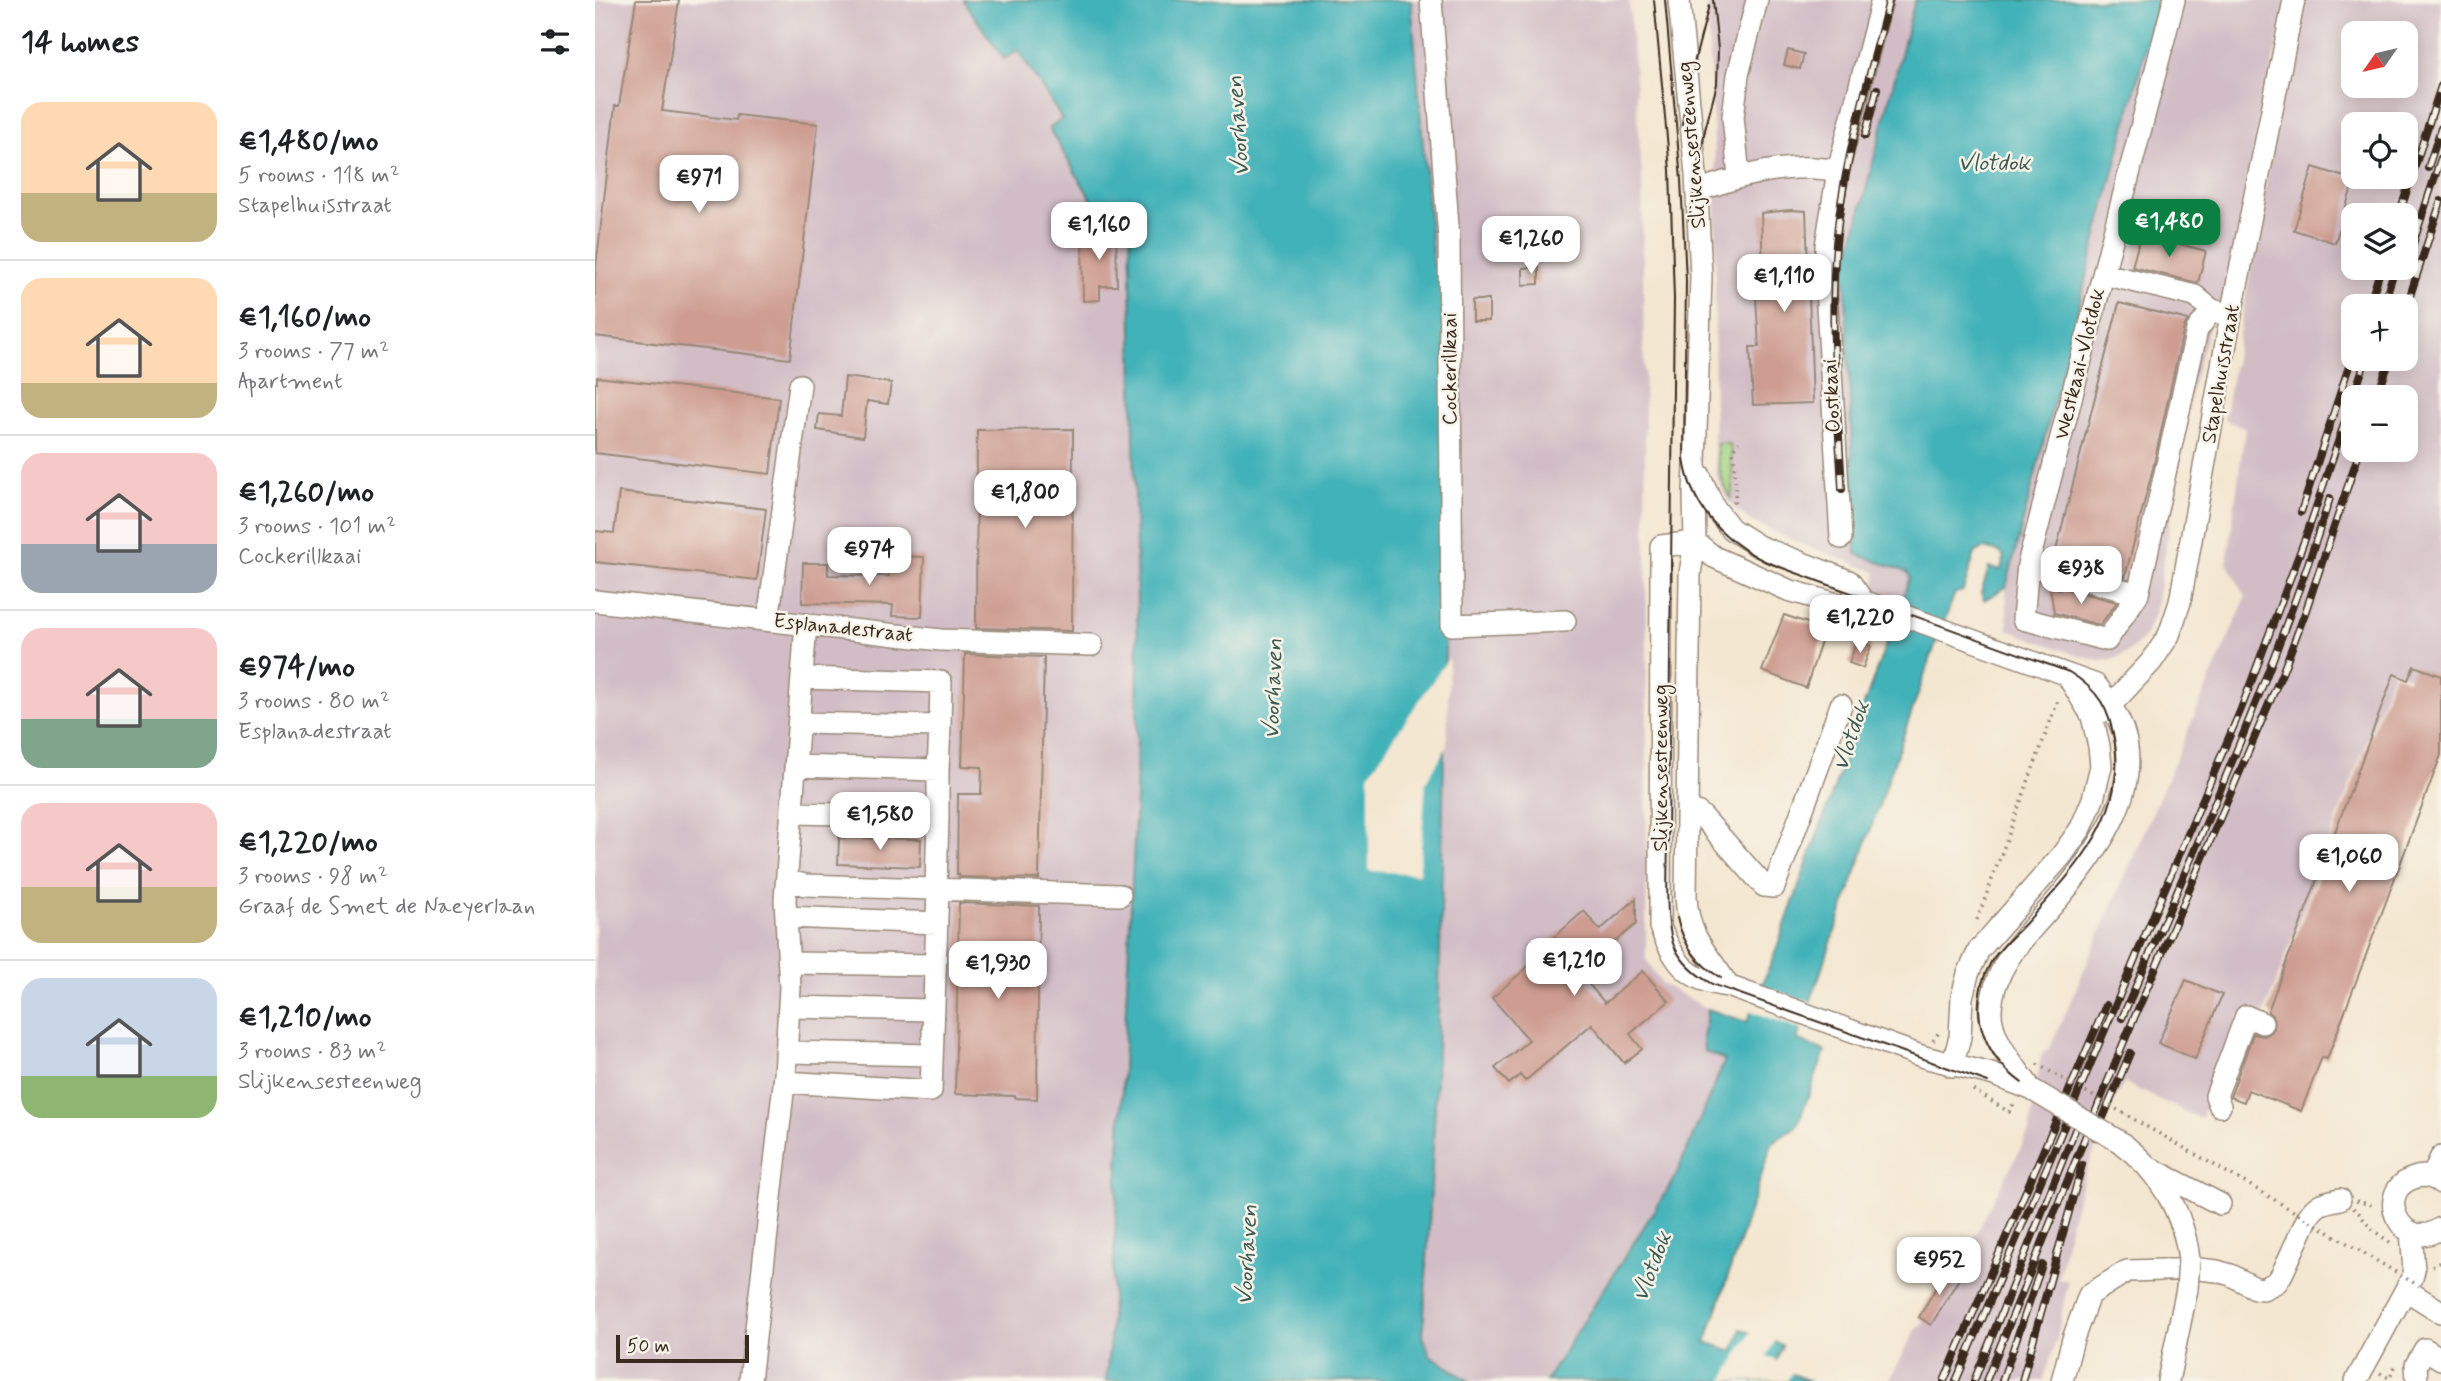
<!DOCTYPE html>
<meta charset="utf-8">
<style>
body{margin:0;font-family:Mynerve,sans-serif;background:#f2f2f2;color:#202124;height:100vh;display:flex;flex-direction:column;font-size:26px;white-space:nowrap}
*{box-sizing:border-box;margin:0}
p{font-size:23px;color:#757577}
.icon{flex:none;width:38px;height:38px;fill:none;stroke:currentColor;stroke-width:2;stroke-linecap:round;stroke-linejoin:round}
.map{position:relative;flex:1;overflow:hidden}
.drawer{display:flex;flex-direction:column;background:#fff;width:595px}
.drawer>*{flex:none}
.needle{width:46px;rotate:236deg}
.tools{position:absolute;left:1746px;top:21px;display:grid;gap:14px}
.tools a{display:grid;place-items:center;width:77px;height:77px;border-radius:14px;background:#fff;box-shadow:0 4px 18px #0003;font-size:35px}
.scale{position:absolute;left:21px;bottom:18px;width:133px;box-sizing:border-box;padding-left:7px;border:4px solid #3b2a1e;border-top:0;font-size:19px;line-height:24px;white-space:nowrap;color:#3b2a1e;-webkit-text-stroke:5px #f7f3e8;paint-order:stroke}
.price{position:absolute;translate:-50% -60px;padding:0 16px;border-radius:14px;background:#fff;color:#222;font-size:23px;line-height:46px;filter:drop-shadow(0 2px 4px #0008)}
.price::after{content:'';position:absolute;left:50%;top:42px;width:21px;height:16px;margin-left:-10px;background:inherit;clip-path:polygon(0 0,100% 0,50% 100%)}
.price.active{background:#0b8043;color:#fff}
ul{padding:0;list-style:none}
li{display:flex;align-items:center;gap:21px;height:175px;padding:0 21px}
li+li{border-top:2px solid #e0e0e0}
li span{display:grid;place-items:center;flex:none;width:196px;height:140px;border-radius:21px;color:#555}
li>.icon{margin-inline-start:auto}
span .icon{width:84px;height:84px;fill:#fffc;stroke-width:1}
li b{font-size:30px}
h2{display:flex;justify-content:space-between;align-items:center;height:84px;padding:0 21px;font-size:30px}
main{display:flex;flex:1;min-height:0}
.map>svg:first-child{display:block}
.industrial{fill:#d2bdc6;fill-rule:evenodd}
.green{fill:#a4d786;stroke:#708052;stroke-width:2}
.water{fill:#42b2b9;stroke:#3e6e6c;stroke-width:2}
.pier{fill:#f4e7d1}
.building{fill:#ce9c91}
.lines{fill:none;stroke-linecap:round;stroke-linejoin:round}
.minor-casing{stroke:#988878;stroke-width:24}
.path{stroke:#988878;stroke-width:3.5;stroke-dasharray:2 5;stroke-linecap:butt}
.minor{stroke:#fff;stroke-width:21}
.tram{stroke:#3b2a1e;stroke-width:2}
.rail-casing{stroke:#3b2a1e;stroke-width:8}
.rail{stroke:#f7f3e8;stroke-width:5;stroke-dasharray:16;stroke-linecap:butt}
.minor-bridge-casing{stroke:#988878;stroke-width:24;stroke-linecap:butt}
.path-bridge{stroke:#988878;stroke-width:3.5;stroke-dasharray:2 5;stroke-linecap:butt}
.minor-bridge{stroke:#fff;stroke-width:21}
.labels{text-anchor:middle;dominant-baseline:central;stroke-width:5;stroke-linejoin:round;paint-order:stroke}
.street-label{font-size:21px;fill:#3b2a1e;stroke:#f7f3e8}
.water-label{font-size:23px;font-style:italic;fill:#3d5a54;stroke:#f7f3e8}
</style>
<main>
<section class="drawer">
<h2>14 homes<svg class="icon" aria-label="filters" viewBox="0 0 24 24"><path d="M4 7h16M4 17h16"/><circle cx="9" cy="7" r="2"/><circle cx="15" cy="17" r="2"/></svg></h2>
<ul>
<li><span style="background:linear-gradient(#ffd9b3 65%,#c2b280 0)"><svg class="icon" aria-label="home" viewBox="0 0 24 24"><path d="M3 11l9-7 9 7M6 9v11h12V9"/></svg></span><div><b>€1,480/mo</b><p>5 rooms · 118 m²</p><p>Stapelhuisstraat</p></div></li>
<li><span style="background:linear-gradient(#ffd9b3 75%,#c2b280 0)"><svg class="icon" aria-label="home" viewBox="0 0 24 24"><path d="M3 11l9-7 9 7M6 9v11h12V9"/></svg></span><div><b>€1,160/mo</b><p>3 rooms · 77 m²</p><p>Apartment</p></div></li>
<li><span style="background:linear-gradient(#f6c9c9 65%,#9aa5b1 0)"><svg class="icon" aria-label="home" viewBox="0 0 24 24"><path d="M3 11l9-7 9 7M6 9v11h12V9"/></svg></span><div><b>€1,260/mo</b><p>3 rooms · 101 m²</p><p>Cockerillkaai</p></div></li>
<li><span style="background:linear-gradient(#f6c9c9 65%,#7fa58c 0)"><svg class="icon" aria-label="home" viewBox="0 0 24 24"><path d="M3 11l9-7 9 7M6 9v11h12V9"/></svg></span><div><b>€974/mo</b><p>3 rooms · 80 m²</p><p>Esplanadestraat</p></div></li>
<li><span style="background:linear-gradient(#f6c9c9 60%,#c2b280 0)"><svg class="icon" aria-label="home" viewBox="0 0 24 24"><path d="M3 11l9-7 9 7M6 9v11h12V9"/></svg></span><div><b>€1,220/mo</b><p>3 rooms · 98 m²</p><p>Graaf de Smet de Naeyerlaan</p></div></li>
<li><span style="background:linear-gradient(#c9d6e8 70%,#8fb573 0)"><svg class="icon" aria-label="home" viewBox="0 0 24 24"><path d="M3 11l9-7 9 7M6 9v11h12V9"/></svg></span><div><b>€1,210/mo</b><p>3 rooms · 83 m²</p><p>Slijkensesteenweg</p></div></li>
</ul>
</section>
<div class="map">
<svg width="1846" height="1381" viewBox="0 0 1846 1381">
<rect width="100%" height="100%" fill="#f7f3e8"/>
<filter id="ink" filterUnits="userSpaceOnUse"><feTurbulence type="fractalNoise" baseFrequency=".0143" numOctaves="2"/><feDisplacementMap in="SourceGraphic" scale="14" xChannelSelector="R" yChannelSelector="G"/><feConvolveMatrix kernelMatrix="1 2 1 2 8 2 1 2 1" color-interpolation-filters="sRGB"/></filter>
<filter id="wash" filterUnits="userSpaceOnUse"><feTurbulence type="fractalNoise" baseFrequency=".00686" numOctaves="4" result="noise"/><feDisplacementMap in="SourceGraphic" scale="28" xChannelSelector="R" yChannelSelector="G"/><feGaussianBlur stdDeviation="1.57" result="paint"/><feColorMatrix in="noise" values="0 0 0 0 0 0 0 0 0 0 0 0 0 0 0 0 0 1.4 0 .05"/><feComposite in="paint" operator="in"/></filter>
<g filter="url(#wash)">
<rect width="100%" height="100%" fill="#f4e7d1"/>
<path class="industrial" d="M0,0H368L409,58L422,50L467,119L454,128L535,222L543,661L541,799L515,1340L511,1381H0Z
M816,0H1034L1047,175L1052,652L1051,960L1067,984L1113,1009L1108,1037L1130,1059L1081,1176L951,1381H874L835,1355L828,1336L841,1080L845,916L851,632V265L838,266Z
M1112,0H1320L1250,271L1261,553L1312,572L1315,577L1306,603L1280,593L1281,572L1204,543L1156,521L1141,510L1132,499L1122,477L1119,447L1121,178Z
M1563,0H1693L1665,117L1627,308H1619L1597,387L1560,614L1548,639L1534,652L1517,660L1505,661L1481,655L1413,630L1411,587Z
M1703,0H1846V689L1798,671L1669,1014L1644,1015L1606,1119L1529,1083L1519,1102L1488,1180L1475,1223L1463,1279L1473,1281L1462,1338L1448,1381H1294L1321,1330L1330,1322L1324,1317L1352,1269L1360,1274L1434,1132L1446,1055L1456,1046L1651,597L1632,563L1650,428L1629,420ZM1759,33H1811V86H1759ZM1759,124H1811V177H1759ZM1759,215H1811V268H1759ZM1759,306H1811V359H1759ZM1759,397H1811V450H1759Z"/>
<path class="green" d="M1122,444H1135L1138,488L1136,498C1125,480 1123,465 1122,444Z"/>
<path class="water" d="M368,0H816L838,266L851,265C851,536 851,807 841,1078C838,1164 832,1250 828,1336L835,1355L874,1381H511L515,1340L541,799L543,661L535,223L509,221L454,128L467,119L423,50L409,59Z
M1320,0H1563L1411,587L1389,600L1386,593L1394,568L1406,570L1409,558L1405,552L1389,548L1380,553L1368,591L1360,593L1339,648L1202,1040L1230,1051L1202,1126L1177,1143L1111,1342L1138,1351L1146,1329L1187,1345L1179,1367L1215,1381H951L1081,1176L1130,1060L1109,1051L1108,1037L1113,1009L1152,1022L1177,961L1315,577L1312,572L1261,554L1250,271Z"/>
<path class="pier" d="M854,657L852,746L831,782L824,874L774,871V774Z
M1164,985L1219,1004L1209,1030L1153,1010Z
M1157,1330L1181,1339L1172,1356L1184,1362L1183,1365L1198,1371L1192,1381H1128Z"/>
<g id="blocks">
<path class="building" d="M41,0H84L67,111L141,120L142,115L223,124L195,359L0,336V276L20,106H24Z
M1193,50L1209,54L1205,69L1189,65Z
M1718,167L1759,180L1740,243L1699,230Z
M1196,210L1211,211L1218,403L1158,405L1155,347H1164L1161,298H1169L1166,213Z
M521,229L522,286H505V300L488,301L487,230Z
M1546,234L1611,251L1603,283L1537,267Z
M928,268H944V284L928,285Z
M877,300H894V321H877Z
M1524,303L1593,320L1589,327L1558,468L1530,577L1459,558Z
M2,377L184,398L175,474L0,453V383H2Z
M250,377L296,383L293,404L272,401L268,437L222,430L224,414L246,416Z
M478,429L477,631L381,628L382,430Z
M24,492L171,509L162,580L0,562V531L19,533Z
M295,556L329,557L327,617L297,616L298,605L207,603L208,563H233V575L294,576Z
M1455,587L1465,589V587L1522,602L1505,625L1459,613Z
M1189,615L1230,629L1211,688L1167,671Z
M1262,641L1276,646L1268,668L1254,663Z
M370,654L449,657L444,879L364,877V874H362L363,794H386L387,767L367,766Z
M1819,666L1846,676V755L1732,1059L1727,1057L1706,1111L1653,1090L1649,1102L1635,1097L1658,1034L1669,1036L1675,1033L1679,1028L1678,1016L1673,1011L1799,674L1813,680Z
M244,838L326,839L325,867L243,864Z
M1041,899V924L986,970L993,978L990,980L1010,1003L1048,971L1074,1001L1035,1034L1047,1049L1029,1063L997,1024L930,1081L925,1075L914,1084L900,1068L934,1040L897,998L945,956L942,952L989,911L1005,930Z
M364,903L444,906L442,1099L420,1098V1096L360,1094Z
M1591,980L1627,995L1600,1059L1563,1043Z
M1352,1269L1365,1277L1336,1325L1324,1317Z"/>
</g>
</g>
<g filter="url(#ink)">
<use href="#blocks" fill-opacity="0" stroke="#988878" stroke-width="2"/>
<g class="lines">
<g class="minor-casing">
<path id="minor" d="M836,0L854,239L857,625L970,621
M1084,0L1101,175L1106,276L1099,494L1100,542L1095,574L1091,897C1094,941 1112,951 1133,986
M1579,0L1433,565L1428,619L1512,640L1543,594L1602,330L1617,310L1636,315
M1144,176L1138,117L1143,75L1162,0
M1102,191C1147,175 1197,161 1243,171
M1509,274L1600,296L1617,310
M1104,474L1119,507L1136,529L1163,546L1254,581L1268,601
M1246,538L1231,288V246L1243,171L1287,0
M1100,542L1119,557L1193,590L1246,605L1268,601L1501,685C1512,699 1522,713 1528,731C1548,789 1502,852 1467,894C1438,930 1399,960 1396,1009C1394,1038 1421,1067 1436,1089
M1100,542L1066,546L1065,927C1080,963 1092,981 1133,986L1329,1057L1396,1074L1436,1089
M1433,565L1543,594
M0,601L346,640L497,645
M173,620L205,385
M207,678L346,682L345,726
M1497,716L1511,710L1557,661L1574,635L1585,602L1636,315L1699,0
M204,723L345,726L343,770
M201,766L343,770V816
M1092,811L1102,812L1107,816L1169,886L1179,887L1246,705
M197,813L343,816L341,888
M192,880L210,885L525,895
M191,917L342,923
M194,963L340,965
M194,1007L339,1010
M191,1052L337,1055
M1357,1066L1365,1037L1367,997L1373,974L1384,950L1467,855L1486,828L1498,799L1506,766L1504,746L1497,716L1472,675
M189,1082L336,1091L343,888
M1625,1106L1621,1096L1651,1016L1667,1023
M1525,1142C1564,1171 1589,1212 1594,1260
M1557,1169L1625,1204
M1837,1177L1846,1157
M1846,1183C1838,1177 1829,1174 1819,1178C1777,1191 1807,1255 1846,1228
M1819,1295L1846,1312
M155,1381L190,1075L195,987L190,900L211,624
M1467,1381L1478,1339L1494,1295L1532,1271L1604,1269L1622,1271L1636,1275L1660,1288L1668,1289L1682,1282L1687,1274L1713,1217C1723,1202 1728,1203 1745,1199
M1573,1381L1592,1289
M1761,1381L1817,1278L1819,1270L1816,1232
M1822,1381L1821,1365L1830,1349L1846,1359"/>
</g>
<path class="path" d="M1139,503L1141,489L1138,449L1144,442
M1382,920L1464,698
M1338,1041L1344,1032
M1378,1090L1414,1112L1419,1103
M1761,1201L1781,1206
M1758,1208L1764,1213L1775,1228L1796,1243
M1837,1266L1846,1262
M1785,1373L1794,1378L1802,1363"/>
<use href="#minor" class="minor"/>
<path class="tram" d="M1059,0L1075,170L1079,299L1073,837C1073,865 1069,920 1079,946C1087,963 1101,975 1117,984L1393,1082
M1070,0L1086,180L1091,280L1089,459C1096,508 1128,540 1171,562L1474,672C1504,690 1515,710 1520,744C1531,819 1477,872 1431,923C1420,935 1404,948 1396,962C1368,1013 1391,1061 1436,1089
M1087,124L1092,90L1114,5
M1094,220L1110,130L1122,84L1123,49L1118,0
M1082,918C1089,945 1102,964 1126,978"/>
<g class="rail-casing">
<path id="rail" d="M1270,136L1282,89
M1833,168L1846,128
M1804,215L1846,86
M1811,265L1846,158
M1774,306L1786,268
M1788,306L1800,268
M1811,308L1846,201
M1782,397L1795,359
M1247,489C1243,408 1234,326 1241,244C1248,161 1274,81 1294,0
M1706,512L1759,351
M1527,1018C1601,847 1678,676 1735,498
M1500,1137L1535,1053
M1349,1381L1511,1005
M1361,1381L1646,709L1714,528L1771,359
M1379,1381L1486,1115
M1391,1381L1528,1044L1688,671L1710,613L1765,450
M1407,1381L1447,1265
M1427,1381L1487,1165"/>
</g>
<use href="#rail" class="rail"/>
<g class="minor-bridge-casing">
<path id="minor-bridge" d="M1436,1089L1525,1142
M1592,1289L1594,1260"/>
</g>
<path class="path-bridge" d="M1442,1064L1663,1190L1824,1286"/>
<use href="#minor-bridge" class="minor-bridge"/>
</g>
</g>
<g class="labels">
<g class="street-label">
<text transform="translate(1097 145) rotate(-95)">Slijkensesteenweg</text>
<text transform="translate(1485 364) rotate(-76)">Westkaai-Vlotdok</text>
<text transform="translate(855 369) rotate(-90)">Cockerillkaai</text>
<text transform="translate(1626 374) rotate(-80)">Stapelhuisstraat</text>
<text transform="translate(1237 396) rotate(-93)">Oostkaai</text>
<text transform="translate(248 628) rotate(6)">Esplanadestraat</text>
<text transform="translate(1066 768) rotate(-90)">Slijkensesteenweg</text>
</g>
<g class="water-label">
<text transform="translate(644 126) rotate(-94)">Voorhaven</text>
<text x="1399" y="164">Vlotdok</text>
<text transform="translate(679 689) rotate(-88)">Voorhaven</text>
<text transform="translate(1257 736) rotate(-71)">Vlotdok</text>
<text transform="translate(653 1255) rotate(-87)">Voorhaven</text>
<text transform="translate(1058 1267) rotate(-69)">Vlotdok</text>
</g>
</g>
</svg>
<div class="tools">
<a><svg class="needle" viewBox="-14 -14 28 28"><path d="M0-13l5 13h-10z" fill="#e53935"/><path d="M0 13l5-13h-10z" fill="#757577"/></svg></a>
<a><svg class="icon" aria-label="locate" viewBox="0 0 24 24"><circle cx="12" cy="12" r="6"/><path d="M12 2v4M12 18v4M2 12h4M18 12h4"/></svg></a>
<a><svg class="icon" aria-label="layers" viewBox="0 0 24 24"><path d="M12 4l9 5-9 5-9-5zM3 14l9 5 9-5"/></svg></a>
<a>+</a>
<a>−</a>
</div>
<div class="scale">50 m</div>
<b class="price" style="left:104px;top:215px">€971</b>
<b class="price active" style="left:1574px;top:259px">€1,480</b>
<b class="price" style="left:504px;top:262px">€1,160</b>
<b class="price" style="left:936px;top:276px">€1,260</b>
<b class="price" style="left:1189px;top:314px">€1,110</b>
<b class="price" style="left:430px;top:530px">€1,800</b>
<b class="price" style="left:274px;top:587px">€974</b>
<b class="price" style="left:1486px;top:606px">€938</b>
<b class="price" style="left:1265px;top:655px">€1,220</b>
<b class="price" style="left:285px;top:852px">€1,580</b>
<b class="price" style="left:1754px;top:894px">€1,060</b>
<b class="price" style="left:979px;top:998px">€1,210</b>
<b class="price" style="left:403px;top:1001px">€1,930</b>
<b class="price" style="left:1344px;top:1297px">€952</b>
</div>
</main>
